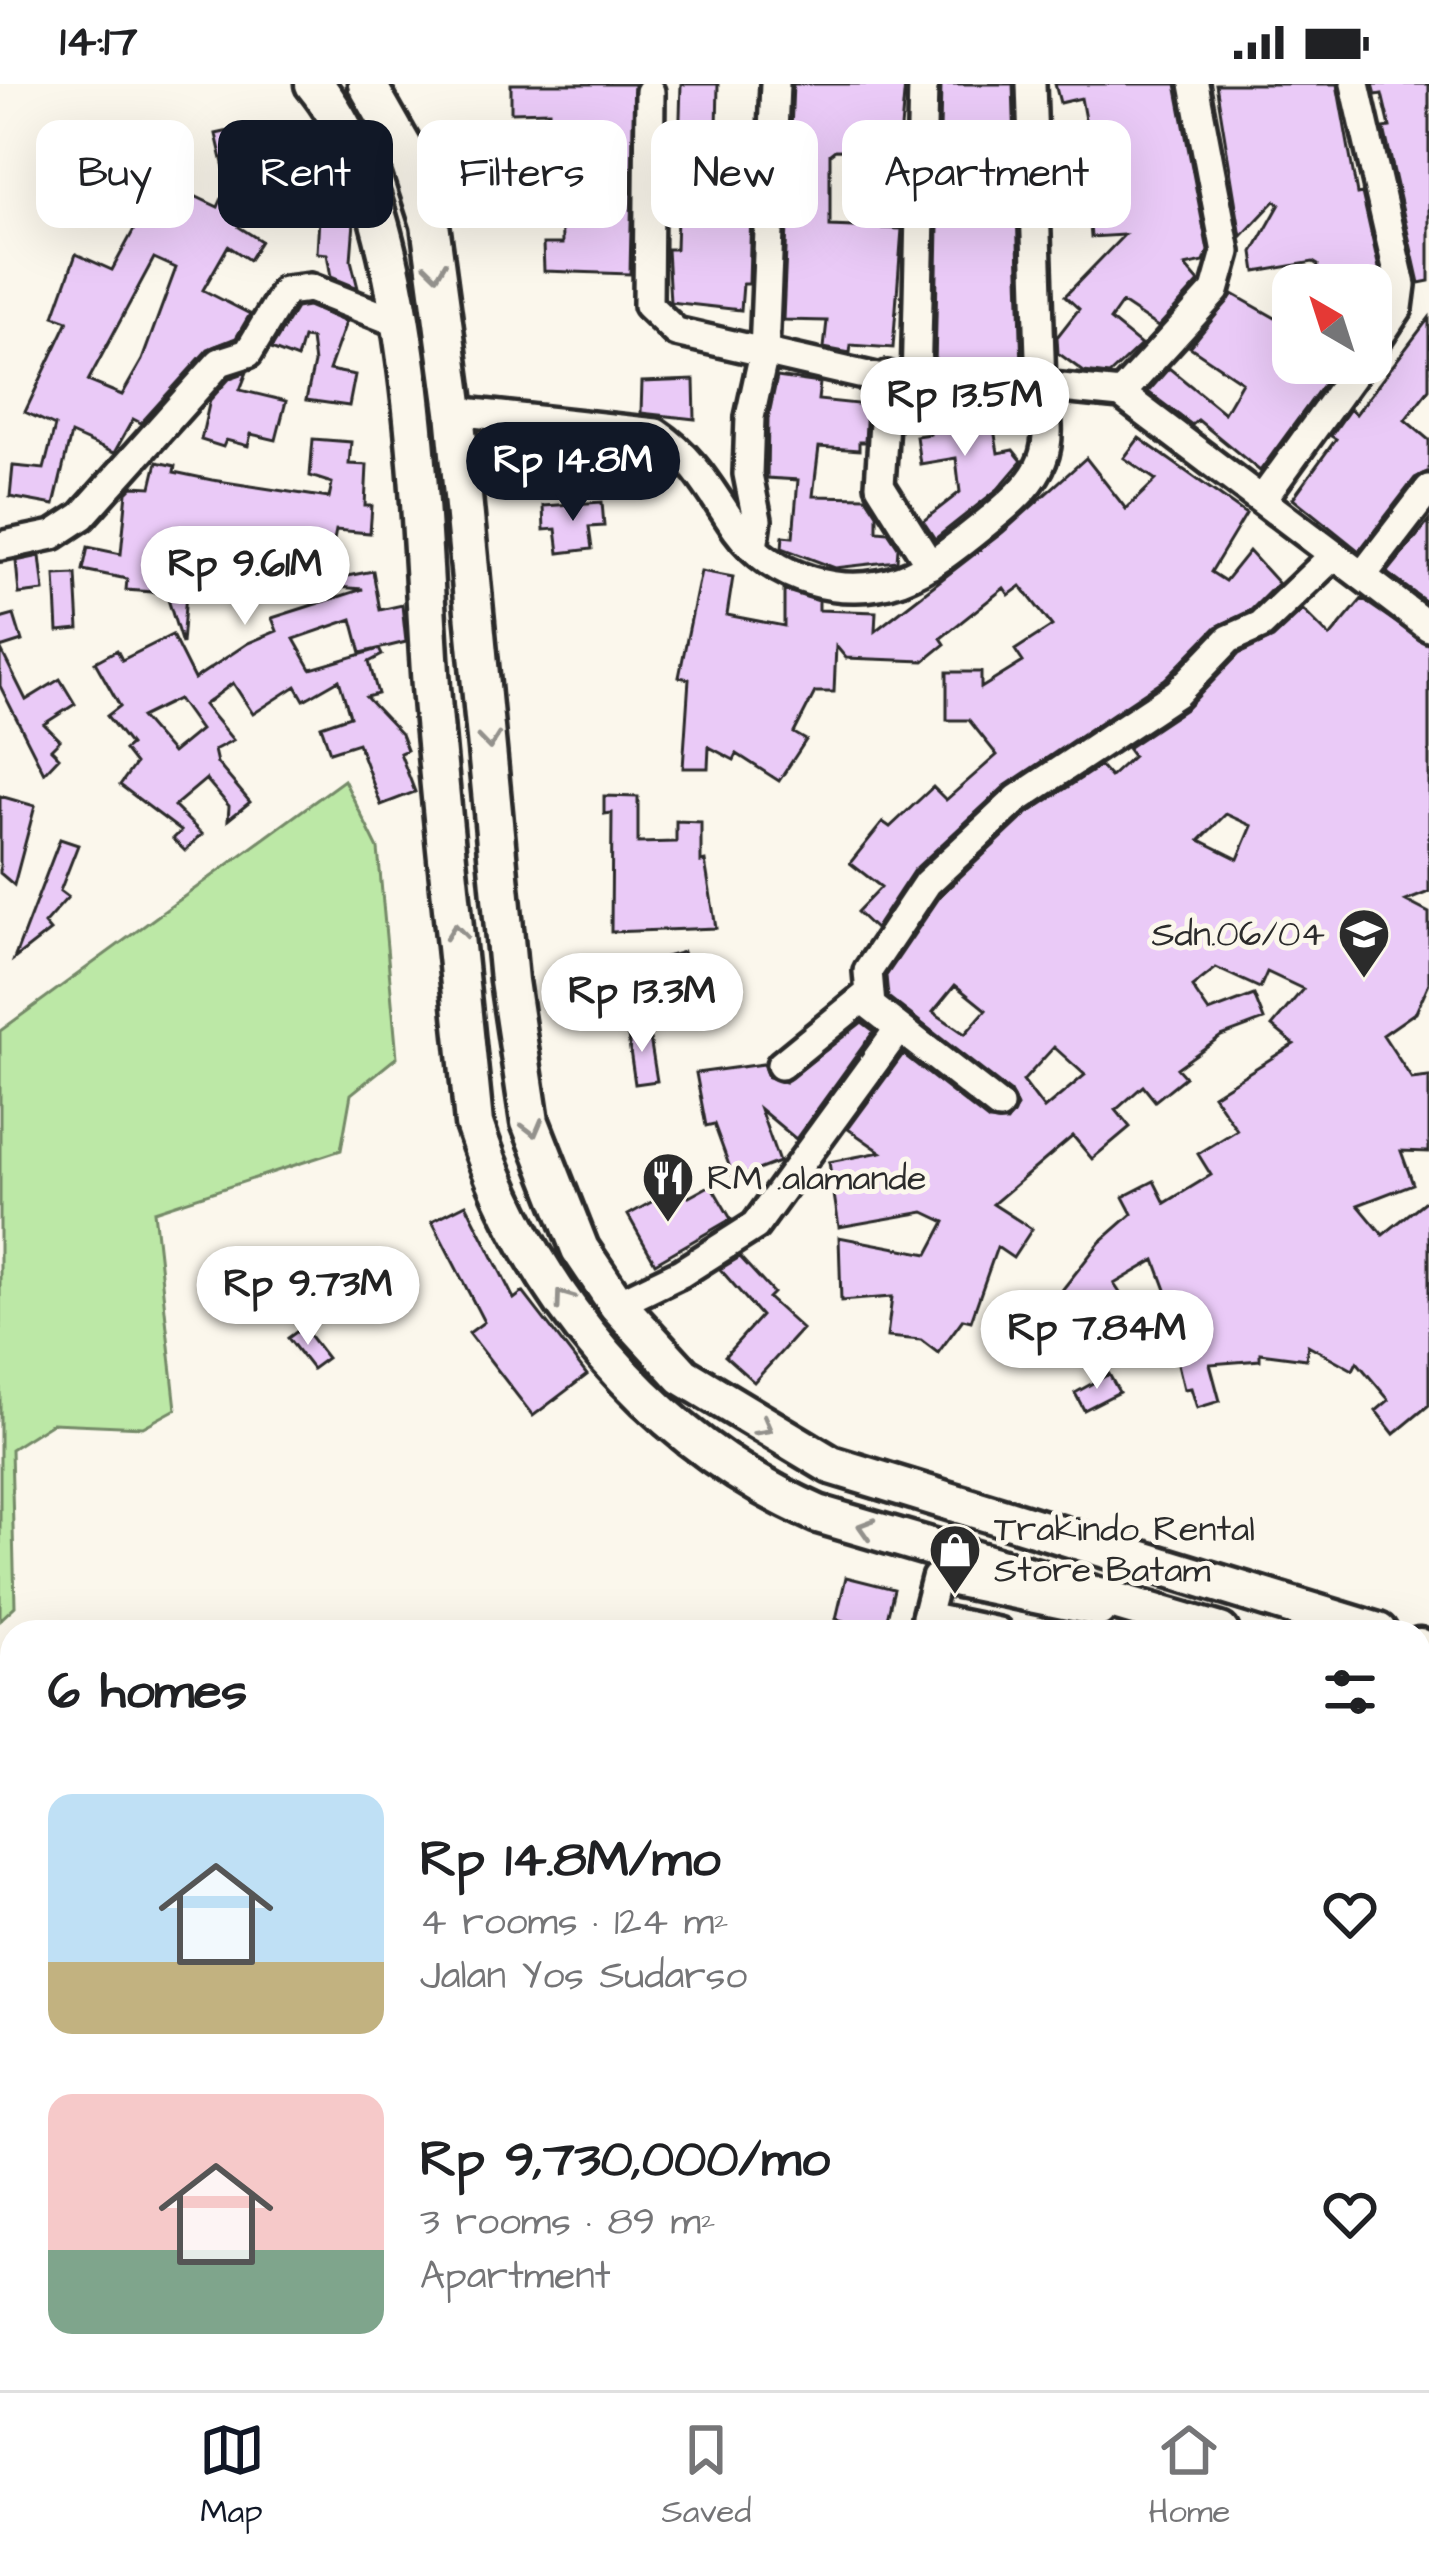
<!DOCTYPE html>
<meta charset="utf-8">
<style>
body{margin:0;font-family:"Architects Daughter",sans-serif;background:#f2f2f2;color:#202124;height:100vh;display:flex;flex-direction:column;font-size:45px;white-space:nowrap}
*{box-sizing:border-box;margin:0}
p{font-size:39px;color:#757577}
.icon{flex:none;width:66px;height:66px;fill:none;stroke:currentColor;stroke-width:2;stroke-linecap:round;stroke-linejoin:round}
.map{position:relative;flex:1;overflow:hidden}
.sheet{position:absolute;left:0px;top:1536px;width:1431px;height:771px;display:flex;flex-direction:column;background:#fff;border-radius:36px 36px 0 0;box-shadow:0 12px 48px #0002}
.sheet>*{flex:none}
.top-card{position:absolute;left:36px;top:36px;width:1359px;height:108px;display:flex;gap:24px}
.needle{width:78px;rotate:321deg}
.controls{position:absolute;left:1272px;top:180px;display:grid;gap:24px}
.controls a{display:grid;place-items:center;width:120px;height:120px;border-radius:24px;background:#fff;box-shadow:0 12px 48px #0002;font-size:60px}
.price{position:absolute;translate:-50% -102px;padding:0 27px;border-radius:42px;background:#fff;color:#222;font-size:39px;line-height:78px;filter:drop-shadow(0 3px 6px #0008)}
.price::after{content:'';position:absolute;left:50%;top:72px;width:36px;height:27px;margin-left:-18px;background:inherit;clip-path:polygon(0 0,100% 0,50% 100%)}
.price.selected{background:#111827;color:#fff}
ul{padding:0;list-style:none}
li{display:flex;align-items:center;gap:36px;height:300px;padding:0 48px}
li span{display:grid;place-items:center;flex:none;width:336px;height:240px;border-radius:24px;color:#555}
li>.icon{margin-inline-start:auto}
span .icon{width:144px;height:144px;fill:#fffc;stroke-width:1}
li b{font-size:51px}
h2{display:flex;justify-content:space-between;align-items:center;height:144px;padding:0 48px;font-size:51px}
.chip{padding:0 42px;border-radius:24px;background:#fff;box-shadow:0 12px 48px #0002;font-size:42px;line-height:108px}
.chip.selected{background:#111827;color:#fff}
.status{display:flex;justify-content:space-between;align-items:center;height:84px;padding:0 60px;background:#fff;direction:ltr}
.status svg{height:33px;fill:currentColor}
.tabs{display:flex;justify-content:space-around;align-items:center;height:168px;border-top:3px solid #e0e0e0;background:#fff;font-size:33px;color:#757577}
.tabs a{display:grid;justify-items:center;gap:6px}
.tabs .selected{color:#111827}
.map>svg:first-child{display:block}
.built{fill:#f6eaef}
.green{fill:#bce8a6;stroke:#748a68;stroke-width:3}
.building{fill:#eacaf7;stroke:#2b2b2b;stroke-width:3;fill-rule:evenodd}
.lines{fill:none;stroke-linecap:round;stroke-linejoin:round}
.minor-casing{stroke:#2b2b2b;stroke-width:36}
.major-casing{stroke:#2b2b2b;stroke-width:45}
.minor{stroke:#fbf7ec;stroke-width:27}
.major{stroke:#fbf7ec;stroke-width:36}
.oneway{stroke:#93918c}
.labels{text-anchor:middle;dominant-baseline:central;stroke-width:10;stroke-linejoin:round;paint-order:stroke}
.poi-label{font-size:36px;fill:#2b2b2b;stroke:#fbf7ec;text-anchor:start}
</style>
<div class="status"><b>14:17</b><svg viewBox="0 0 49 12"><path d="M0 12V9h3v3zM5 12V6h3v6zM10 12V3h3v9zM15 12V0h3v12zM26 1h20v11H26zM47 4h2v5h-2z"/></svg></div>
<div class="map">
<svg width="1429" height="2306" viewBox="0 0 1429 2306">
<rect width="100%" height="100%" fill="#fbf7ec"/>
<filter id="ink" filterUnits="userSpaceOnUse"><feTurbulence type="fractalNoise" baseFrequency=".00833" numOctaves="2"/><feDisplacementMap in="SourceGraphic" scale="24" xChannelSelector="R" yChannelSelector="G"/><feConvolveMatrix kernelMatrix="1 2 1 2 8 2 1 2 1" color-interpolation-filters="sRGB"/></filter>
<g filter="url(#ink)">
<path class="built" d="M12,2153V2295H1290L1307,2306H0V2155Z"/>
<path class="green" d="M344,696L378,765L397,973L351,1010L341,1066L154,1127L176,1325L143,1343L52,1339L11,1365L15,1522L0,1536V947Z"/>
<path class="building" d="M511,0H634L630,190L544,187L543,160H562L560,53H549V27L511,28Z
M681,0H718L717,45L753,47L749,200H743L741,226L670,218L667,165H676Z
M793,0H905L899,67L835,66L830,70V142L902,145L893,264L851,261L850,269L824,264L827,237L783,236Z
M941,0H1013L1022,284L935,285Z
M1055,0H1176L1208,167L1204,178L1185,182L1199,198L1158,243L1122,219L1110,236L1141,261L1109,291L1084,288L1058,269L1057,253L1079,225L1065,212L1124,151L1091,153L1087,107L1098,105L1081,14L1060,19Z
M1216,0H1337L1357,110L1362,109L1383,202L1371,232V201H1314L1318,181L1313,178L1256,188L1253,168L1280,120L1275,117L1241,153Z
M1373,0H1429V197L1419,199L1384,44L1390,43L1382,10L1376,11Z
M238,45L242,63L285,49L293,74L266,83L239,143L261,157L249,176L228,162L203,206L250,230L236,254L208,265L141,339L133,335L114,369L71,350L54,421L10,413L13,382L44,385L55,342L25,328L68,237L54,232L76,170L112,186L144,127L109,113L92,142L64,130L97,69L141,90L144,82L163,90L161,96L218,123L228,101L216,50ZM154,174L176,184L142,276L122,311L88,297Z
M322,59L354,138L351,176L358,204L331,193L327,170L317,169L319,134L302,131L306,101L295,68Z
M1233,210L1293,244V279H1339L1260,387L1198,336L1192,341L1148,308L1169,284L1224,329L1242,298L1190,263Z
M308,222L346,238L329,286L355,291L349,322L306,316L314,279L311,255L303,254L297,275L271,265L296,224Z
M1429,234V305L1405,336L1429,356V387L1415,394L1359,467L1293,414L1336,355L1331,352L1350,325L1356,330Z
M247,288L240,306L286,317L276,356L251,350L248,362L226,356L223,363L201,356L210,316L230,294Z
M777,293L820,299L818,316L867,321L865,358H859V366L819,363L813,412L866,413L877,430V447L888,448L898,463L897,477L835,484L782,464L783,452L793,453L798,396L767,394L768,335Z
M694,296L695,335L641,329L642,298Z
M990,320L998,369L1013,366L1022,377L998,405L935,455L923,437L960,408L956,374L920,380L916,352L930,350L926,324Z
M1139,354L1246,430L1211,488L1225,497L1249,467L1278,499L1251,526L1216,543L1165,595L1005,702L914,786L875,845L857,828L881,803L850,779L883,738L890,743L933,703L946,716L997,671L969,636H947V588H981V604L1023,578L1015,566L1052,542L1021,502L1009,511L1004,504L941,554L945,560L924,577L846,574L836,562L834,608H815L794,649L806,656L779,697L737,670L734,676L709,663L708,684H683L689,595L679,593L701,487L733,493L727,531L784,542V506L819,517V526L876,528L875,547L1003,448L1086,374L1126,425L1156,396L1124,374Z
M313,355L351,358L349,380L367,381L365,422H372L370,449L336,446L326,496L373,487L380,526L402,521L406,558L361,569L352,535L294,555L311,585L379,565L382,571L369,578L378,610L366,613L401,650L407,666L400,669L415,708L381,721L358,659L330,668L321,642L350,632L339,596L304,616L296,602L253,630L233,599L204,621L233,656L214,666L217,679L250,718L228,736L229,722L206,695L174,722L202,750L185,767L173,755L181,747L120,701L135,680L124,666L130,661L107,632L120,622L95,578L117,566L122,576L172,551L194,595L248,559L277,547L272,534L363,505L257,497L259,478L226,474L228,461L190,459L182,560L166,509L126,506L127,495L83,486L88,463L121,470L127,408L133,402L151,403L157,378L175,382L174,388L212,396L329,414L332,399L310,392ZM178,615L200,646L172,669L141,633Z
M602,418L604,442L589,443L592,465L559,469L556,445L544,446L543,422Z
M1429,437V520L1387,489Z
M40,472L44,507L19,510L16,477Z
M76,490L79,545L58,547L55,491Z
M1362,515L1429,561V808L1406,817L1429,829V899L1416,928L1383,951L1412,995L1429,993V1068L1401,1067L1413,1100L1358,1121L1383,1151L1429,1114V1321L1394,1350L1376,1327L1389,1316L1357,1278L1353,1286L1308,1261L1306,1275L1260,1269V1276L1210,1280L1220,1317L1197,1324L1191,1304L1184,1305L1170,1246L1098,1283L1084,1263L1064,1279L1051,1263L1087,1233L1059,1210L1100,1158L1132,1130L1123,1113L1154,1097L1165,1119L1211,1091L1198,1070L1237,1046L1213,1011L1294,960L1272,942L1303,905L1267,888L1260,904L1216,884L1192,903L1209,928L1254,911L1264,936L1221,952L1177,984L1185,993L1155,1017L1143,1002L1116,1026L1130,1043L1092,1075L1073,1052L993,1120L1032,1145L1013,1174L997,1163L971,1237L963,1235L938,1269L921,1256L887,1253L892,1213L841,1217L839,1153L928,1170L945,1138L924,1128L839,1143L829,1078L881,1068L848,1045L903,970L989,1037L1007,1038L1017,1023L1010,1008L888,913L886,892L941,811L1028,729L1100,682L1110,693L1133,672L1127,664L1187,624L1239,570L1273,554L1303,526L1330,553ZM1226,730L1252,742L1238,775L1200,756ZM955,901L986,926L965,950L933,928ZM1054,963L1085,991L1044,1025L1023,997ZM1155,1176L1169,1214L1133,1228L1114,1200Z
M14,531L22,557L0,564L26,616L60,595L75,620L44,640L60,656L51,665L59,673L44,689L0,602V535Z
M0,712L35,722L14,801L0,789Z
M604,712L638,713V759L676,758V737L701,738V778L705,777L716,844L611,848L612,729L604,730Z
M60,755L78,761L60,807L68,813L44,840L50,847L14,875Z
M683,868L689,889L657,898L651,877Z
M862,938L874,947L796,1055L760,1025L779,1078L734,1095L714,1040L706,1042L696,989L763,980L768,993L785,998Z
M648,942L657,997L635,1000L627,946Z
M682,1101L689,1113L711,1101L731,1135L655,1179L628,1131Z
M466,1120L514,1215L523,1208L587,1291L533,1332L469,1249L484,1238L432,1137Z
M740,1173L773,1209L768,1214L802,1245L754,1298L725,1272L761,1232L720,1185Z
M303,1243L327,1274L312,1285L288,1254Z
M1109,1290L1119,1308L1084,1326L1075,1309Z
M846,1493L894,1505L884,1547L836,1535Z"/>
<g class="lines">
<g class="minor-casing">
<path id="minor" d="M1355,0L1401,201L1398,224L1371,265
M650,8L648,221L676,248L916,303L1041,302L1031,0
M887,292L880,401L930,481
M916,303L923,0
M1121,310L1215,207L1226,168L1194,0
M455,327L656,349C695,375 711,408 737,446C772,495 843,516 901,495C935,482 963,457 992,434C1045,391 1056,368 1041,302L1121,310L1362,492L1429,405
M1264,413L1361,279
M0,462L53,451L82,432L220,278L248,269L285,207L310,204L399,239
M753,464L757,436L748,390L750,333L764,269L775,0
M1362,492L1429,543
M781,981L868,910
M999,1022L871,922L868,887L927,799L1017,715L1177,609L1229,555L1261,541L1332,473
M617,1220L681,1189L755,1142L897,947
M998,1548L926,1533L936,1494L1100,1528
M1419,1704L1429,1701
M0,1763L12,1765
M0,2207L12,2183
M983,2295L986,2306
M47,2306L55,2295
M154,2306L163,2295
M358,2306L365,2295
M662,2306L668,2295
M1038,2306L1047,2295"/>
</g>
<g class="major-casing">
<path id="major" d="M314,0C420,128 419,440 431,603C443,749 460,894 474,1040C530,1209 653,1358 818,1430L1220,1548
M367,0L408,72L430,140L455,327L509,897L530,1038L580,1165L617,1220L683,1292L831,1381L1378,1548
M1419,1563L1429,1568
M1419,1609L1429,1614
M0,2093L12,2091
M0,2134L12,2133
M1344,2295L1429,2300"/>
</g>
<use href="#minor" class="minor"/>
<use href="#major" class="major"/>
</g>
<defs><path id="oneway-chevron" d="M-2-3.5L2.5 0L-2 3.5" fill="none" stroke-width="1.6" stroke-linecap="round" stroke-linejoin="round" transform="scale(3)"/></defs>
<g class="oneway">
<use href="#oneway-chevron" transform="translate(436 186) rotate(82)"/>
<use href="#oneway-chevron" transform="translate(489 657) rotate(84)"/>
<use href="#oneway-chevron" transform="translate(456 848) rotate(-96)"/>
<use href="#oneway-chevron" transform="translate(533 1044) rotate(75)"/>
<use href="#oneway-chevron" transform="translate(563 1214) rotate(-126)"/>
<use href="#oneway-chevron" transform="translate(764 1343) rotate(29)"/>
<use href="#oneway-chevron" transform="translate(866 1444) rotate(-163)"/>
</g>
</g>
<defs>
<g id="school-pin" transform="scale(2.7)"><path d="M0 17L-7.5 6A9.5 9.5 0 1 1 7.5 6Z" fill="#2b2b2b" stroke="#fbf7ec"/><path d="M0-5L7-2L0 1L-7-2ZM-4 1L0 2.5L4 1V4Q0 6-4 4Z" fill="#fff"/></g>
<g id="restaurant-pin" transform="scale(2.7)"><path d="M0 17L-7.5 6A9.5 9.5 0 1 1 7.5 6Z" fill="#2b2b2b" stroke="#fbf7ec"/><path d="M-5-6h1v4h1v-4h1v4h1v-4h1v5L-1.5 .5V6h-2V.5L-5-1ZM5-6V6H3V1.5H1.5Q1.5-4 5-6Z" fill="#fff"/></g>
<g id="shop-pin" transform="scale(2.7)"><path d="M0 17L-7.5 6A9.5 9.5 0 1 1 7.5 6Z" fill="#2b2b2b" stroke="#fbf7ec"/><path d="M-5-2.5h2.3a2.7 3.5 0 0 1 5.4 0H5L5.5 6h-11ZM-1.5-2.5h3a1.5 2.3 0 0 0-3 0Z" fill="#fff"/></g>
</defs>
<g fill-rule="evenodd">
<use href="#school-pin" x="1364" y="850"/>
<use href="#restaurant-pin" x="668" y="1094"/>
<use href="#shop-pin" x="955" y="1466"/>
</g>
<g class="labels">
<g class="poi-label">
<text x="1325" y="850" text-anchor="end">Sdn.06/04</text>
<text x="707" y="1094">RM .alamande</text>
<text x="994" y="1445">Trakindo Rental<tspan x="994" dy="41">Store Batam</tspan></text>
</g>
</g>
</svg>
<div class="controls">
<a><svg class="needle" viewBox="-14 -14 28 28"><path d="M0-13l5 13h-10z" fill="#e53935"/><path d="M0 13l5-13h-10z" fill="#757577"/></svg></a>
</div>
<b class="price" style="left:965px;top:375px">Rp 13.5M</b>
<b class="price selected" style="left:573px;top:440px">Rp 14.8M</b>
<b class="price" style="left:245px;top:544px">Rp 9.61M</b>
<b class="price" style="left:642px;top:971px">Rp 13.3M</b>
<b class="price" style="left:308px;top:1264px">Rp 9.73M</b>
<b class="price" style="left:1097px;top:1308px">Rp 7.84M</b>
<div class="top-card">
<a class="chip">Buy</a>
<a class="chip selected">Rent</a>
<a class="chip">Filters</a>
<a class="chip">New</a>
<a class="chip">Apartment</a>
</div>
<section class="sheet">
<h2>6 homes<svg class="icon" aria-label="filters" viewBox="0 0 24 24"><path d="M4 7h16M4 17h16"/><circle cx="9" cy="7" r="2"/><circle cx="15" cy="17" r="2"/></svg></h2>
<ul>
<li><span style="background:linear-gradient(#bfe0f5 70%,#c2b280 0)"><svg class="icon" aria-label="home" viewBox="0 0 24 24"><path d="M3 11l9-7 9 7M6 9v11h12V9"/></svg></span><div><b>Rp 14.8M/mo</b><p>4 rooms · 124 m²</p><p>Jalan Yos Sudarso</p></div><svg class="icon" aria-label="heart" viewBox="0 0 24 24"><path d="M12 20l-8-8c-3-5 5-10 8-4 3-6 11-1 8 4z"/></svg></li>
<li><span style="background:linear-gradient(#f6c9c9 65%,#7fa58c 0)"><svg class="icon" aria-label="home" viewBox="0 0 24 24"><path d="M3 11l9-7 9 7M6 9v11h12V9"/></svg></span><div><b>Rp 9,730,000/mo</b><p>3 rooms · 89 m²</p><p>Apartment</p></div><svg class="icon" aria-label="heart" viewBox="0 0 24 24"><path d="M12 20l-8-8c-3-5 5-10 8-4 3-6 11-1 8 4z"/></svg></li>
</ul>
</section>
</div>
<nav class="tabs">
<a class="selected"><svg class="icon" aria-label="map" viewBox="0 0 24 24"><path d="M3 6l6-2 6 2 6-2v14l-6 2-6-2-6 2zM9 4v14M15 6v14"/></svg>Map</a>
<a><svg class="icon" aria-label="saved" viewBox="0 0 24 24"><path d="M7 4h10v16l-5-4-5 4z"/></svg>Saved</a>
<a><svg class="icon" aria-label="home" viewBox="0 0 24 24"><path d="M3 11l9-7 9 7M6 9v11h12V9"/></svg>Home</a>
</nav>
